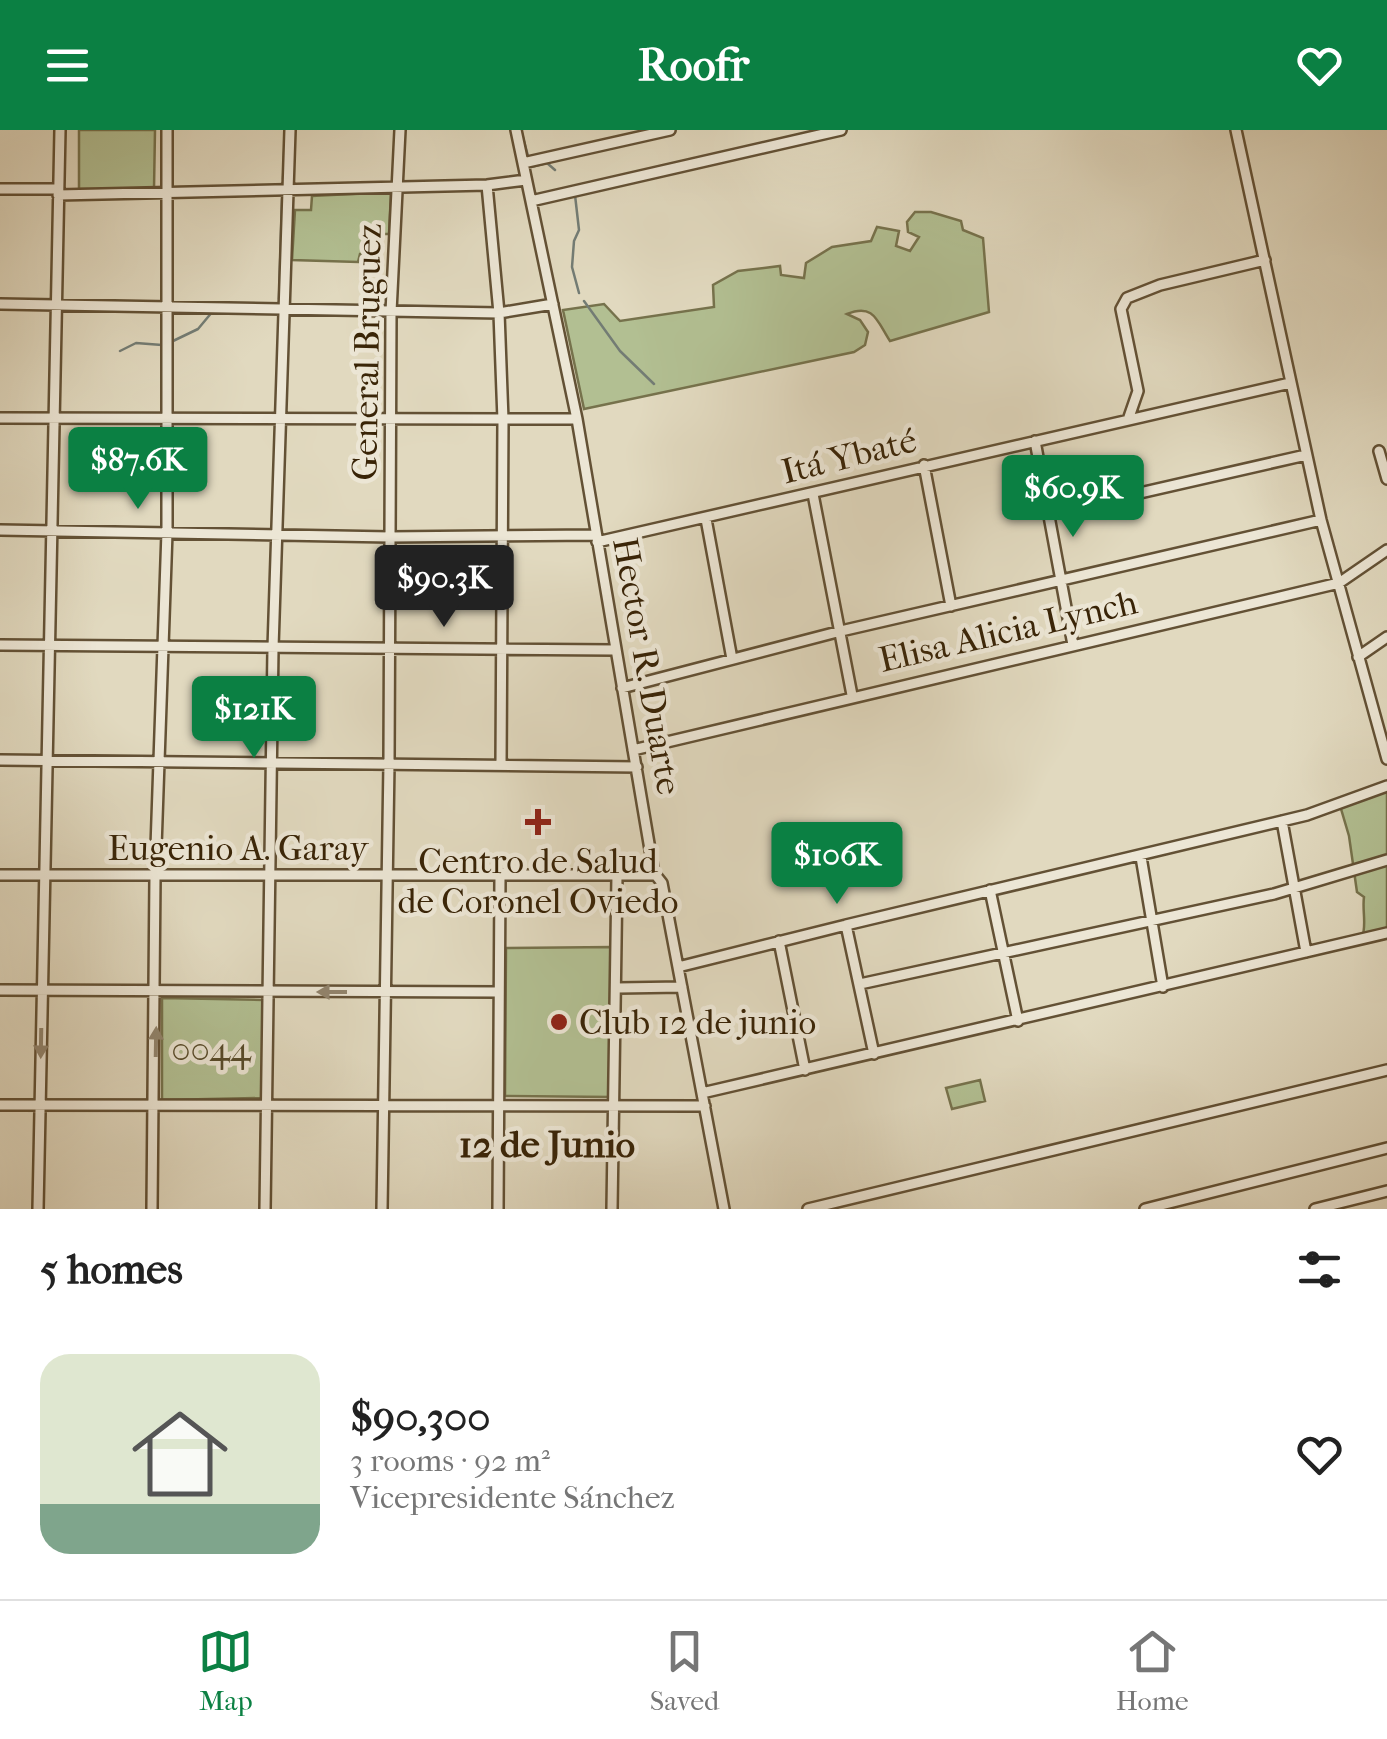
<!DOCTYPE html>
<meta charset="utf-8">
<style>
body{margin:0;font-family:"IM FELL French Canon",serif;background:#f6f6f6;color:#222;height:100vh;display:flex;flex-direction:column;font-size:38px;white-space:nowrap}
*{box-sizing:border-box;margin:0}
p{font-size:32px;color:#767676}
.icon{flex:none;width:55px;height:55px;fill:none;stroke:currentColor;stroke-width:2;stroke-linecap:round;stroke-linejoin:round}
.map{position:relative;height:1079px;overflow:hidden}
.panel{display:flex;flex-direction:column;background:#fff;flex:1}
.panel>*{flex:none}
.price{position:absolute;translate:-50% -85px;padding:0 22px;border-radius:10px;background:#0b8043;color:#fff;font-size:32px;line-height:65px;filter:drop-shadow(0 2px 5px #0008)}
.price::after{content:'';position:absolute;left:50%;top:60px;width:30px;height:22px;margin-left:-15px;background:inherit;clip-path:polygon(0 0,100% 0,50% 100%)}
.price.current{background:#222;color:#fff}
ul{padding:0;list-style:none}
li{display:flex;align-items:center;gap:30px;height:250px;padding:0 40px}
li span{display:grid;place-items:center;flex:none;width:280px;height:200px;border-radius:30px;color:#555}
li>.icon{margin-inline-start:auto}
span .icon{width:120px;height:120px;fill:#fffc;stroke-width:1}
li b{font-size:42px}
h2{display:flex;justify-content:space-between;align-items:center;height:120px;padding:0 40px;font-size:42px}
header{display:flex;justify-content:space-between;align-items:center;height:130px;padding:0 40px;background:#0b8043;color:#fff;font-size:45px;font-weight:800}
.tabs{display:flex;justify-content:space-around;align-items:center;height:140px;border-top:2px solid #e0e0e0;background:#fff;font-size:28px;color:#767676}
.tabs a{display:grid;justify-items:center;gap:5px}
.tabs .current{color:#0b8043}
.map>svg:first-child{display:block}
.green{fill:#b2bf92;stroke:#76724c;stroke-width:2.5}
.lines{fill:none;stroke-linecap:round;stroke-linejoin:round}
.stream{stroke:#737c74;stroke-width:2.5}
.minor-casing{stroke:#635135;stroke-width:14}
.minor{stroke:#ece6d5;stroke-width:9}
.oneway{fill:#92856e}
.poi-dot{fill:#8f2418;stroke:#ece6d5;stroke-width:4}
.labels{text-anchor:middle;dominant-baseline:central;stroke-width:9;stroke-linejoin:round;paint-order:stroke}
.street-label{font-size:35px;fill:#392407;stroke:#ece6d5}
.poi-label{font-size:35px;fill:#392407;stroke:#ece6d5}
.park-label{font-size:35px;font-style:italic;fill:#574b2a;stroke:#ece6d5}
.neighbourhood-label{font-size:38px;font-weight:bold;fill:#392407;stroke:#ece6d5}
</style>
<header><svg class="icon" aria-label="menu" viewBox="0 0 24 24"><path d="M4 6h16M4 12h16M4 18h16"/></svg>Roofr<svg class="icon" aria-label="heart" viewBox="0 0 24 24"><path d="M12 20l-8-8c-3-5 5-10 8-4 3-6 11-1 8 4z"/></svg></header>
<div class="map">
<svg width="1387" height="1079" viewBox="0 0 1387 1079">
<rect width="100%" height="100%" fill="#e1d9bf"/>
<filter id="stains"><feTurbulence type="fractalNoise" baseFrequency=".002" numOctaves="4"/><feColorMatrix values="0 0 0 0 .2 0 0 0 0 .09 0 0 0 0 .02 0 0 0 .5 -.17"/></filter>
<radialGradient id="worn" r=".72"><stop offset=".6" stop-color="#630" stop-opacity="0"/><stop offset="1" stop-color="#630" stop-opacity=".3"/></radialGradient>
<path class="green" d="M79,0H155L154,59H79Z
M391,62L389,104H380L379,124H360L358,132L292,130L295,80H311L312,66Z
M915,82H931L961,91L963,100L983,108L989,182L890,211C877,191 874,173 847,184L860,190L868,202L865,215L854,222L584,279L563,180L604,174L620,191L714,177L713,155L738,141L780,136L781,145L804,148L806,133L832,117L871,111L877,97L899,101L896,116L910,121L919,107L908,102L907,92Z
M1387,657V801L1362,807C1367,796 1362,780 1364,767L1357,762L1349,706L1339,672Z
M612,817V967L505,966L506,818Z
M162,868L263,870L262,968L162,970Z
M980,950L985,971L952,979L946,958Z"/>
<g class="lines">
<path class="stream" d="M521,0L528,26
M531,37L547,33L555,40
M283,49L285,0
M575,65L579,100L574,111L572,137L579,163
M279,169L282,69
M584,171L620,221L654,254
M173,211L198,199L213,181
M120,221L136,213L162,215"/>
<g class="minor-casing">
<path id="minor" d="M516,0L577,289L654,743L662,753L724,1079
M1236,0L1321,390L1387,629
M523,33L670,0
M487,55L499,183L503,290L501,635
M0,59H58
M58,65L487,55L526,50
M531,71L841,0
M0,174L499,183L553,174
M1129,287L1138,261L1121,179L1127,168L1160,155L1265,130
M0,288L577,289
M1035,311L1073,515
M1379,321L1387,349
M924,335L951,476
M813,364L852,565
M1048,384L1306,325
M706,389L732,529
M0,400L390,407L596,405
M597,412L1290,253
M0,515L615,520
M1358,527L1387,507
M622,558L841,501L1321,390
M633,620L1339,453L1387,420
M0,630L637,637
M1282,691L1306,822
M1141,727L1163,857
M0,745H656
M990,760L1018,891
M846,795L1307,685L1387,656
M779,811L805,940
M678,837L846,795L874,924
M860,854L1274,764L1387,730
M618,858L682,857
M0,860L499,862
M702,963L1387,803
M0,975L705,976
M38,1079L60,0
M152,1079L155,746L167,402V0
M265,1079L273,518L290,0
M382,1079L389,633L391,182L400,0
M498,1079L500,746
M612,1079L617,745
M808,1079L1387,940
M1145,1079L1387,1018
M1315,1079L1387,1061"/>
</g>
<use href="#minor" class="minor"/>
</g>
<defs><path id="oneway-solid" d="M-6-.8H1V-3.2L6.5 0L1 3.2V.8H-6Z" transform="scale(2.5)"/></defs>
<g class="oneway">
<use href="#oneway-solid" transform="translate(332 862) rotate(-180)"/>
<use href="#oneway-solid" transform="translate(156 912) rotate(-89)"/>
<use href="#oneway-solid" transform="translate(41 913) rotate(91)"/>
</g>
<g class="poi-dot">
<path d="M533 677h10v10h10v10h-10v10h-10v-10h-10v-10h10z"/>
<circle cx="559" cy="892" r="10"/>
</g>
<g class="labels">
<g class="street-label">
<text transform="translate(367 222) rotate(-89)">General Bruguez</text>
<text transform="translate(849 326) rotate(-14)">Itá Ybaté</text>
<text transform="translate(1008 501) rotate(-13)">Elisa Alicia Lynch</text>
<text transform="translate(647 536) rotate(80)">Hector R. Duarte</text>
<text x="238" y="718">Eugenio A. Garay</text>
</g>
<g class="poi-label">
<text x="538" y="731">Centro de Salud<tspan x="538" dy="40">de Coronel Oviedo</tspan></text>
<text x="579" y="892" text-anchor="start">Club 12 de junio</text>
</g>
<g class="park-label">
<text x="211" y="919">0044</text>
</g>
<g class="neighbourhood-label">
<text x="547" y="1014">12 de Junio</text>
</g>
</g>
<rect width="100%" height="100%" filter="url(#stains)"/>
<rect width="100%" height="100%" fill="url(#worn)"/>
</svg>
<b class="price" style="left:138px;top:382px">$87.6K</b>
<b class="price" style="left:1073px;top:410px">$60.9K</b>
<b class="price current" style="left:444px;top:500px">$90.3K</b>
<b class="price" style="left:254px;top:631px">$121K</b>
<b class="price" style="left:837px;top:777px">$106K</b>
</div>
<section class="panel">
<h2>5 homes<svg class="icon" aria-label="filters" viewBox="0 0 24 24"><path d="M4 7h16M4 17h16"/><circle cx="9" cy="7" r="2"/><circle cx="15" cy="17" r="2"/></svg></h2>
<ul>
<li><span style="background:linear-gradient(#dfe7d0 75%,#7fa58c 0)"><svg class="icon" aria-label="home" viewBox="0 0 24 24"><path d="M3 11l9-7 9 7M6 9v11h12V9"/></svg></span><div><b>$90,300</b><p>3 rooms · 92 m²</p><p>Vicepresidente Sánchez</p></div><svg class="icon" aria-label="heart" viewBox="0 0 24 24"><path d="M12 20l-8-8c-3-5 5-10 8-4 3-6 11-1 8 4z"/></svg></li>
</ul>
</section>
<nav class="tabs">
<a class="current"><svg class="icon" aria-label="map" viewBox="0 0 24 24"><path d="M3 6l6-2 6 2 6-2v14l-6 2-6-2-6 2zM9 4v14M15 6v14"/></svg>Map</a>
<a><svg class="icon" aria-label="saved" viewBox="0 0 24 24"><path d="M7 4h10v16l-5-4-5 4z"/></svg>Saved</a>
<a><svg class="icon" aria-label="home" viewBox="0 0 24 24"><path d="M3 11l9-7 9 7M6 9v11h12V9"/></svg>Home</a>
</nav>
